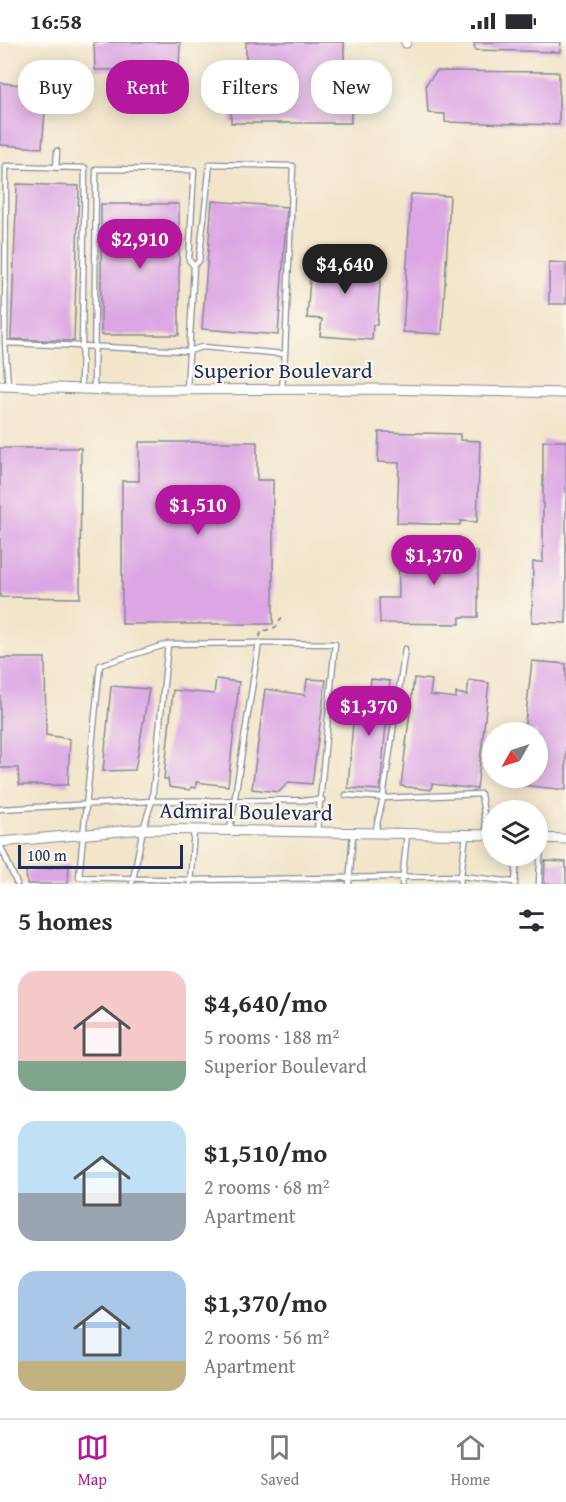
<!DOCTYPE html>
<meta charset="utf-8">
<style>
body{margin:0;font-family:"Gentium Book Plus",serif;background:#f2f2f3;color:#2b2b33;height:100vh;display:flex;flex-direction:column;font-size:22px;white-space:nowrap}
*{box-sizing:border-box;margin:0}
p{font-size:20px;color:#7c7c81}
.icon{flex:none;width:33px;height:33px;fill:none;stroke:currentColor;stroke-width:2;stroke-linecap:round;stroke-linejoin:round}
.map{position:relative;height:842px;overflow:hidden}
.panel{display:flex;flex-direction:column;background:#fff;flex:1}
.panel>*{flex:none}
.hud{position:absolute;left:18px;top:18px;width:531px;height:54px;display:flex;gap:12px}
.needle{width:39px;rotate:231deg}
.fabs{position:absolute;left:482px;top:680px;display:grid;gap:12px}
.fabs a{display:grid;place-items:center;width:66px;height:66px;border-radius:50%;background:#fff;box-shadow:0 3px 15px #0003;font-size:30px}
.scale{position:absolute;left:18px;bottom:15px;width:165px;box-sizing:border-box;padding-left:6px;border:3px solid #1b2f5e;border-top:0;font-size:16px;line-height:21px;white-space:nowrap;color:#1b2f5e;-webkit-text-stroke:4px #fbf7ec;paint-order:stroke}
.price{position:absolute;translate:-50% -51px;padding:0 14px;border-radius:21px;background:#b5179e;color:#fff;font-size:20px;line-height:39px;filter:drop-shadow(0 2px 3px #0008)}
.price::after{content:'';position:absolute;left:50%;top:36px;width:18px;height:14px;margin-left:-9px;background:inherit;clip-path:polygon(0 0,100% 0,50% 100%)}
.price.selected{background:#222;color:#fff}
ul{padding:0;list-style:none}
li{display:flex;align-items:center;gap:18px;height:150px;padding:0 18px}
li span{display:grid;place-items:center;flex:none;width:168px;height:120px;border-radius:18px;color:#555}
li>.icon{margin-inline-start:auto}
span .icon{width:72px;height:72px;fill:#fffc;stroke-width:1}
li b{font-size:26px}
h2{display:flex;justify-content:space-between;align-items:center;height:72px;padding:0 18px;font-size:26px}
.chip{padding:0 21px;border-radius:24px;background:#fff;box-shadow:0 3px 15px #0003;font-size:21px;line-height:54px}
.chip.selected{background:#b5179e;color:#fff}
.status{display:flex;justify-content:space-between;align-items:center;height:42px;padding:0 30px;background:#fff;direction:ltr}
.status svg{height:16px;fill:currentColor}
.tab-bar{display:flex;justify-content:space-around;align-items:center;height:84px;border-top:2px solid #e1e1e2;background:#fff;font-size:16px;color:#7c7c81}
.tab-bar a{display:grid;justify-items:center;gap:3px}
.tab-bar .selected{color:#b5179e}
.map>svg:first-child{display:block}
.building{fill:#dca6e4}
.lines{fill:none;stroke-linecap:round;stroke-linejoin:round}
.service-casing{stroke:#868a94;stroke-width:7}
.minor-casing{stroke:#868a94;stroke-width:11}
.path{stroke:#868a94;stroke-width:2;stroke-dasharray:4.5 4.5;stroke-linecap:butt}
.service{stroke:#fff;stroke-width:4.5}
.minor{stroke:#fff;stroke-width:9}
.labels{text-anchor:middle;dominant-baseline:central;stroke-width:4.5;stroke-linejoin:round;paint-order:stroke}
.street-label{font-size:22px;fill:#1b2f5e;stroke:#fbf7ec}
</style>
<div class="status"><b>16:58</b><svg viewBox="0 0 49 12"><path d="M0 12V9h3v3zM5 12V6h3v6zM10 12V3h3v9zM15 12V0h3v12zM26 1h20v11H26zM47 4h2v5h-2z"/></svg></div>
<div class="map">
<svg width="566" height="842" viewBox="0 0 566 842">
<rect width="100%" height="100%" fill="#fbf7ec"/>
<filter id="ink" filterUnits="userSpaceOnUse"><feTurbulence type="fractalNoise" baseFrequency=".0167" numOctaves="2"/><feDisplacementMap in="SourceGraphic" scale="12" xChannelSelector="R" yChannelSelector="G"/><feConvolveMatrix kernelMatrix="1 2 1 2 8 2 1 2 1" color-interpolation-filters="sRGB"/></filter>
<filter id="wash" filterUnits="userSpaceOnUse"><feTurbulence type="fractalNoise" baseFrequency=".008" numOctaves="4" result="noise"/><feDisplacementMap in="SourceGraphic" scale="24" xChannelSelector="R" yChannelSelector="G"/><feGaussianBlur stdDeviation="1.35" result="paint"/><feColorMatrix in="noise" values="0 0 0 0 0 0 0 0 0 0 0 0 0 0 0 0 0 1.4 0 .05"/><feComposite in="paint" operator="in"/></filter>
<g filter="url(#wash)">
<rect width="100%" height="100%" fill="#f2e5ca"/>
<g id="blocks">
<path class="building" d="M94,0H180L179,27L95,28Z
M246,0H344V24H358V35H366V59L359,58V70H351V81H231L230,20L246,21Z
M474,0H561L560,10L475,8Z
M437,29L559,30V83L445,80V72L428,71L426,42Z
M0,41L47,45L42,106L0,103Z
M17,142L79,144L74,299L11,297Z
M411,152L450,154L442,292L403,290Z
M212,159L287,165L278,293L202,287Z
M101,162H179V293H101Z
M312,211L382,217L377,283H373L372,298L320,294L322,277L307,276Z
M549,220L566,221V262H549Z
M379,390L460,392V398L480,399L477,480L460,479V483L397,481L399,421L378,420Z
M543,399H566V581L532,580L533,520H543Z
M139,400H257V438H273V582H122V439H139Z
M0,406H81L80,556L0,555Z
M398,502H459V509H478V575H460V582L380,581L379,556H399Z
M0,616H45L46,693L70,697L68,743H19L18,726H0Z
M532,619L566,622V748L503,741L504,735H537V690H524Z
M414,636L432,638L430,653L456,656V651L467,653L469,638L489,641L477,747L432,742L431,748L401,744Z
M216,637L239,640L228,744L196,740V746L191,745L190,748L169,745L168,737H164L173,648L214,652Z
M307,637L326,638L312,742L289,740L279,750L252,747L265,647L305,653Z
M371,637L390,639L380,748L348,746L355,651L369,653Z
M111,644L149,647L135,728L103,729Z
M545,819L566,820V842H544Z
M69,823L68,842H27L26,829Z"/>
</g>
</g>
<g filter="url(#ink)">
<use href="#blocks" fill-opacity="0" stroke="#868a94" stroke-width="1.5"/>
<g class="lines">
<g class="service-casing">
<path id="service" d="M56,126L57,109
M194,224L199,219L210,122L293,124L285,312
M5,301L82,304L81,346
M8,344L5,301L6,124L85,126L82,304L189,309L202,305L285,312L282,346
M94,348L96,127L194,128L189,218L194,224L187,347
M259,601L168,602L100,623L79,835L190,838L461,834L515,840
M346,753L383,756L405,607
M0,767L152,759L322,758
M230,787L259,601L335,602L317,790
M375,791L383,756L481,752L487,793
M0,803L17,842
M132,842L143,787L152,759L168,602
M190,842L194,788
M349,842L353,791
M402,842L407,791
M460,842L466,793
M515,842L517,813
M539,842L541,797"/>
</g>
<g class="minor-casing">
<path id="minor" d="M406,1V0
M0,344L111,348L382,347L566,351
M537,796L566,797
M0,800L143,787L492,793"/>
</g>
<path class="path" d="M260,595L261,590L276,585L283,574"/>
<use href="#service" class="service"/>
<use href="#minor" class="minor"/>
</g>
</g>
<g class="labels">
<g class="street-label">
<text x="283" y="328">Superior Boulevard</text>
<text transform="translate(246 769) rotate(1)">Admiral Boulevard</text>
</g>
</g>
</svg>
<div class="fabs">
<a><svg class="needle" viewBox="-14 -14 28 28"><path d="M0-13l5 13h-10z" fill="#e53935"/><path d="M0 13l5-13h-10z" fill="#7c7c81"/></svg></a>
<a><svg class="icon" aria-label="layers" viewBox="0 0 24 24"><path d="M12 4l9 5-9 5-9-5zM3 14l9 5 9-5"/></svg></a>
</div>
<div class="scale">100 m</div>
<b class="price" style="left:140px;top:228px">$2,910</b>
<b class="price selected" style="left:345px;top:253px">$4,640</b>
<b class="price" style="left:198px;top:494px">$1,510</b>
<b class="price" style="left:434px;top:544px">$1,370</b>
<b class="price" style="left:369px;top:695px">$1,370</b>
<div class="hud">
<a class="chip">Buy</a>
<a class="chip selected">Rent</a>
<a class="chip">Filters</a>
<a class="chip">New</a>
</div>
</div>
<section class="panel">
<h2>5 homes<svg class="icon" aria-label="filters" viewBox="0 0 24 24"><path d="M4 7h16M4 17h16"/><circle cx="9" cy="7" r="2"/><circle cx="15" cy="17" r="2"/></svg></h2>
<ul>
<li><span style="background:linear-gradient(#f6c9c9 75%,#7fa58c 0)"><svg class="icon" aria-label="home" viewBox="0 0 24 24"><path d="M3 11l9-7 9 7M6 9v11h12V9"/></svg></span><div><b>$4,640/mo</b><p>5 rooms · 188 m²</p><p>Superior Boulevard</p></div></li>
<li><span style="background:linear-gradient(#bfe0f5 60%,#9aa5b1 0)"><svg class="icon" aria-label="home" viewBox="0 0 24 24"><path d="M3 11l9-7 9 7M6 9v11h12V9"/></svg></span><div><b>$1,510/mo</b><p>2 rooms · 68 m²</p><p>Apartment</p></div></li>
<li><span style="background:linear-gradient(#a9c7e8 75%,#c2b280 0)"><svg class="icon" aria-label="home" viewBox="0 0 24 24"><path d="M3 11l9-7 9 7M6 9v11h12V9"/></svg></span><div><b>$1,370/mo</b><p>2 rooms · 56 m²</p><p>Apartment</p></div></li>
</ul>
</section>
<nav class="tab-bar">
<a class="selected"><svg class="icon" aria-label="map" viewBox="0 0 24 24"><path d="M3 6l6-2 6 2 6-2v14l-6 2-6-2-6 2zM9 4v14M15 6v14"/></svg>Map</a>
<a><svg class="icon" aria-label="saved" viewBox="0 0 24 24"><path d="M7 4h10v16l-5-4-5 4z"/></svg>Saved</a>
<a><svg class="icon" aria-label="home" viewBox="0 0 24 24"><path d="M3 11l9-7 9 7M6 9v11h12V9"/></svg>Home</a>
</nav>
